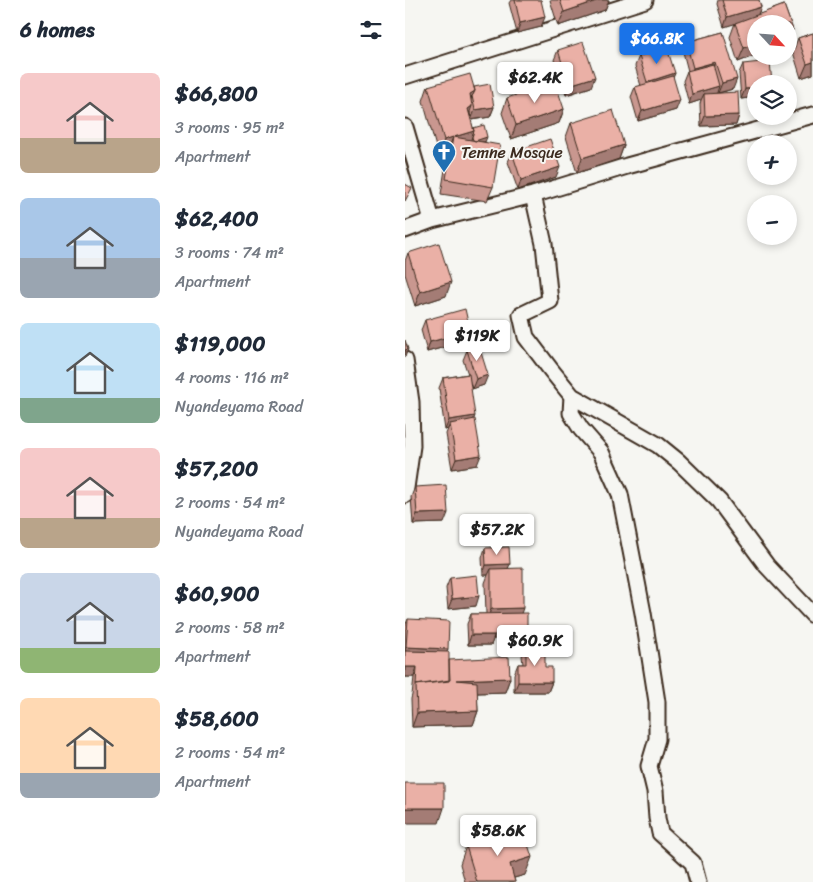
<!DOCTYPE html>
<meta charset="utf-8">
<style>
body{margin:0;font-family:Sriracha,sans-serif;background:#f2f2f3;color:#1f2937;height:100vh;display:flex;flex-direction:column;font-size:19px;white-space:nowrap}
*{box-sizing:border-box;margin:0}
p{font-size:16px;color:#747a83}
.icon{flex:none;width:28px;height:28px;fill:none;stroke:currentColor;stroke-width:2;stroke-linecap:round;stroke-linejoin:round}
.map{position:relative;flex:1;overflow:hidden}
.sheet{display:flex;flex-direction:column;background:#fff;width:405px}
.sheet>*{flex:none}
.needle{width:32px;rotate:116deg}
.tools{position:absolute;left:342px;top:15px;display:grid;gap:10px}
.tools a{display:grid;place-items:center;width:50px;height:50px;border-radius:50%;background:#fff;box-shadow:0 2px 8px #0003;font-size:25px}
.price{position:absolute;translate:-50% -42px;padding:0 11px;border-radius:5px;background:#fff;color:#222;font-size:16px;line-height:32px;filter:drop-shadow(0 1px 2px #0008)}
.price::after{content:'';position:absolute;left:50%;top:30px;width:15px;height:11px;margin-left:-8px;background:inherit;clip-path:polygon(0 0,100% 0,50% 100%)}
.price.on{background:#1a73e8;color:#fff}
ul{padding:0;list-style:none}
li{display:flex;align-items:center;gap:15px;height:125px;padding:0 20px}
li span{display:grid;place-items:center;flex:none;width:140px;height:100px;border-radius:8px;color:#555}
li>.icon{margin-inline-start:auto}
span .icon{width:60px;height:60px;fill:#fffc;stroke-width:1}
li b{font-size:21px}
h2{display:flex;justify-content:space-between;align-items:center;height:60px;padding:0 20px;font-size:21px}
main{display:flex;flex:1;min-height:0}
.map>svg:first-child{display:block}
.lines{fill:none;stroke-linecap:round;stroke-linejoin:round}
.minor-casing{stroke:#3b2a1e;stroke-width:19}
.minor{stroke:#f6f6f2;stroke-width:15}
.wall{fill:#c9978f;stroke:#3b2a1e}
.shaded-wall{fill:#a47b74;stroke:#3b2a1e}
.building{fill:#eab0a6;stroke:#3b2a1e}
.labels{text-anchor:middle;dominant-baseline:central;stroke-width:4;stroke-linejoin:round;paint-order:stroke}
.poi-label{font-size:16px;fill:#3b2a1e;stroke:#f6f6f2;text-anchor:start}
</style>
<main>
<section class="sheet">
<h2>6 homes<svg class="icon" aria-label="filters" viewBox="0 0 24 24"><path d="M4 7h16M4 17h16"/><circle cx="9" cy="7" r="2"/><circle cx="15" cy="17" r="2"/></svg></h2>
<ul>
<li><span style="background:linear-gradient(#f6c9c9 65%,#b9a48a 0)"><svg class="icon" aria-label="home" viewBox="0 0 24 24"><path d="M3 11l9-7 9 7M6 9v11h12V9"/></svg></span><div><b>$66,800</b><p>3 rooms · 95 m²</p><p>Apartment</p></div></li>
<li><span style="background:linear-gradient(#a9c7e8 60%,#9aa5b1 0)"><svg class="icon" aria-label="home" viewBox="0 0 24 24"><path d="M3 11l9-7 9 7M6 9v11h12V9"/></svg></span><div><b>$62,400</b><p>3 rooms · 74 m²</p><p>Apartment</p></div></li>
<li><span style="background:linear-gradient(#bfe0f5 75%,#7fa58c 0)"><svg class="icon" aria-label="home" viewBox="0 0 24 24"><path d="M3 11l9-7 9 7M6 9v11h12V9"/></svg></span><div><b>$119,000</b><p>4 rooms · 116 m²</p><p>Nyandeyama Road</p></div></li>
<li><span style="background:linear-gradient(#f6c9c9 70%,#b9a48a 0)"><svg class="icon" aria-label="home" viewBox="0 0 24 24"><path d="M3 11l9-7 9 7M6 9v11h12V9"/></svg></span><div><b>$57,200</b><p>2 rooms · 54 m²</p><p>Nyandeyama Road</p></div></li>
<li><span style="background:linear-gradient(#c9d6e8 75%,#8fb573 0)"><svg class="icon" aria-label="home" viewBox="0 0 24 24"><path d="M3 11l9-7 9 7M6 9v11h12V9"/></svg></span><div><b>$60,900</b><p>2 rooms · 58 m²</p><p>Apartment</p></div></li>
<li><span style="background:linear-gradient(#ffd9b3 75%,#9aa5b1 0)"><svg class="icon" aria-label="home" viewBox="0 0 24 24"><path d="M3 11l9-7 9 7M6 9v11h12V9"/></svg></span><div><b>$58,600</b><p>2 rooms · 54 m²</p><p>Apartment</p></div></li>
</ul>
</section>
<div class="map">
<svg width="408" height="882" viewBox="0 0 408 882">
<rect width="100%" height="100%" fill="#f6f6f2"/>
<filter id="ink" filterUnits="userSpaceOnUse"><feTurbulence type="fractalNoise" baseFrequency=".02" numOctaves="2"/><feDisplacementMap in="SourceGraphic" scale="10" xChannelSelector="R" yChannelSelector="G"/><feConvolveMatrix kernelMatrix="1 2 1 2 8 2 1 2 1" color-interpolation-filters="sRGB"/></filter>
<g filter="url(#ink)">
<g class="lines">
<g class="minor-casing">
<path id="minor" d="M0,76L240,0
M0,127L27,220
M128,195L139,244L145,301L116,315L121,337L146,370L167,396L253,445L274,462L314,501L362,566L408,615
M0,230L27,220L128,195L222,166L408,115
M0,360L6,402L7,446L0,495
M167,396L166,413L176,429L196,452L215,494L238,613L252,702V739L244,766L250,791L252,818L255,833L288,863L293,882"/>
</g>
<use href="#minor" class="minor"/>
</g>
<path class="wall" d="M106,0H136V27L112,33L104,3Z
M145,0H204L200,10L153,26Z
M313,0H354L356,7L353,15L379,5L388,30L384,40V24H351V55L333,62L325,37L330,23L319,27L312,4Z
M318,32L328,89L314,93L334,115L331,125L296,126L295,104L296,100L284,104L278,81L282,71H283L278,52L281,42Z
M408,33V74L396,78L388,52L393,38Z
M153,50L186,87L161,95L149,60Z
M234,56L270,73L268,77L271,110L233,121L226,97L230,87L236,86L230,66Z
M338,64L351,84V97L336,99L334,73Z
M23,86L69,87L89,107L85,117L66,120L65,112L64,114L68,128L80,142L88,187L82,201L36,194L43,151L33,154L18,101Z
M102,98L159,109L154,123L106,139L97,113Z
M166,123L219,145L214,159L172,173L161,137Z
M107,152L151,177L113,190L103,162Z
M3,253L41,296L10,306L0,274V261Z
M20,320L65,331L61,341L22,352L16,330Z
M62,350L79,385L67,389L64,379L72,465L47,469L41,434L43,429L40,430L34,388L38,378L63,374L58,360Z
M10,487L39,523L8,524L6,497Z
M80,548L103,569L116,613L122,628L118,638L88,639L86,645H63L62,624L66,614H81L80,583L83,575H78L77,558Z
M45,578L71,606L43,609L41,588Z
M3,619L42,652L44,661L105,678L100,692L72,693L73,711L68,725L7,727L6,699L7,695L9,677H0V626Z
M121,646L140,667L147,682L143,692H109V674L113,664H118L117,656Z
M61,846L120,875L109,878L110,882H60L55,864Z"/>
<path class="shaded-wall" d="M194,0H204L200,10L153,26L159,12Z
M356,7L352,17L319,27L322,17Z
M140,17L136,27L112,33L115,23Z
M388,30L384,40V31Z
M351,43V55L333,62L339,48Z
M310,62L307,72L285,78L288,68Z
M408,62V74L396,78L402,64Z
M270,73L266,83L238,92L242,82Z
M190,77L186,87L161,95L164,85Z
M332,79L328,89L313,93L317,83Z
M314,86L311,96L299,94L296,100L284,104L287,94Z
M351,88V97L336,99L340,89Z
M70,91L67,97V96L64,106L65,94Z
M275,100L271,110L233,121L237,111Z
M67,106L62,120L63,109Z
M89,107L85,117L66,120L70,110Z
M159,109L154,123L106,139L111,125Z
M334,115L331,125L296,126L300,116Z
M69,131L64,145L49,137Z
M48,137L43,151L33,154L39,140Z
M82,137L80,142L68,141Z
M219,145L214,159L172,173L177,158Z
M155,167L151,177L113,190L116,180Z
M46,282L41,296L10,306L15,292Z
M65,331L61,341L22,352L25,342Z
M3,349L0,357V350Z
M83,375L79,385L67,389L71,379Z
M70,416L66,426L45,424L43,429L40,430L44,420Z
M76,455L72,465L47,469L51,459Z
M43,513L39,523L8,524L12,514Z
M105,564L101,574L86,569L83,575H78L81,565Z
M74,596L71,606L43,609L47,599Z
M118,608L113,622L81,623L86,609Z
M122,628L118,638L88,639L92,629Z
M66,635H90L86,645H63Z
M1,647L43,649L40,659L0,651Z
M0,667H12L9,677H0Z
M105,678L100,692L46,694L51,680Z
M113,682H147L143,692H109Z
M73,711L68,725L7,727L12,713Z
M0,808H39L34,823H0Z
M127,857L120,875L98,881L105,864Z"/>
<path class="building" d="M110,0H136L140,17L115,23Z
M155,0H194L159,12Z
M317,0H354L356,7L322,17Z
M379,5L388,30L384,31V24H351V43L339,48L330,23Z
M318,32L332,79L317,83L310,62L288,68L281,42Z
M408,33V62L402,64L393,38Z
M178,42L190,77L164,85L153,50Z
M262,48L270,73L242,82L234,56Z
M365,61L367,84H351V88L340,89L338,64Z
M308,64L314,86L287,94L282,71Z
M65,74L70,91L65,94L67,106L63,109L69,131L49,137L95,145L88,187L41,179L48,137L39,140L23,86Z
M268,76L275,100L237,111L230,87Z
M150,82L159,109L111,125L102,98Z
M85,84L89,107L70,110L67,96L68,95L70,91L69,87Z
M333,92L334,115L300,116L299,94Z
M208,110L219,145L177,158L166,123Z
M79,125L82,137L70,141L68,140L67,137L69,131L68,128Z
M145,139L155,167L116,180L107,152Z
M0,184L7,188L0,201Z
M34,243L46,282L15,292L3,253Z
M60,309L65,331L25,342L20,320Z
M0,340L3,349L0,350Z
M74,346L83,375L71,379L62,350Z
M64,374L70,416L44,420L38,378Z
M70,419L76,455L51,459L45,424Z
M41,485L43,513L12,514L10,487Z
M104,547L105,564L81,565L80,548Z
M118,568V608L86,609V569Z
M72,575L74,596L47,599L45,578Z
M122,613V628L92,629L90,635H66V614Z
M3,619L44,621L43,649L1,647Z
M121,646H140V667H147V682H113V664H121Z
M0,651L44,652V681L11,685L12,667H0Z
M104,657L105,678L51,680L72,682L73,711L12,713L11,685L45,680L44,660Z
M0,783H39V808H0Z
M118,829L127,857L105,864L110,882H72L61,846Z"/>
</g>
<defs>
<g id="church-pin" transform="scale(1.25)"><path d="M0 17L-7.5 6A9.5 9.5 0 1 1 7.5 6Z" fill="#1f6fb2" stroke="#f6f6f2"/><path d="M-1.2-6h2.4v3.5h3.3v2.4h-3.3V6h-2.4V-.1h-3.3v-2.4h3.3Z" fill="#fff"/></g>
</defs>
<g fill-rule="evenodd">
<use href="#church-pin" x="39" y="152"/>
</g>
<g class="labels">
<g class="poi-label">
<text x="56" y="152">Temne Mosque</text>
</g>
</g>
</svg>
<div class="tools">
<a><svg class="needle" viewBox="-14 -14 28 28"><path d="M0-13l5 13h-10z" fill="#e53935"/><path d="M0 13l5-13h-10z" fill="#747a83"/></svg></a>
<a><svg class="icon" aria-label="layers" viewBox="0 0 24 24"><path d="M12 4l9 5-9 5-9-5zM3 14l9 5 9-5"/></svg></a>
<a>+</a>
<a>−</a>
</div>
<b class="price on" style="left:252px;top:65px">$66.8K</b>
<b class="price" style="left:130px;top:104px">$62.4K</b>
<b class="price" style="left:72px;top:362px">$119K</b>
<b class="price" style="left:92px;top:556px">$57.2K</b>
<b class="price" style="left:130px;top:667px">$60.9K</b>
<b class="price" style="left:93px;top:857px">$58.6K</b>
</div>
</main>
